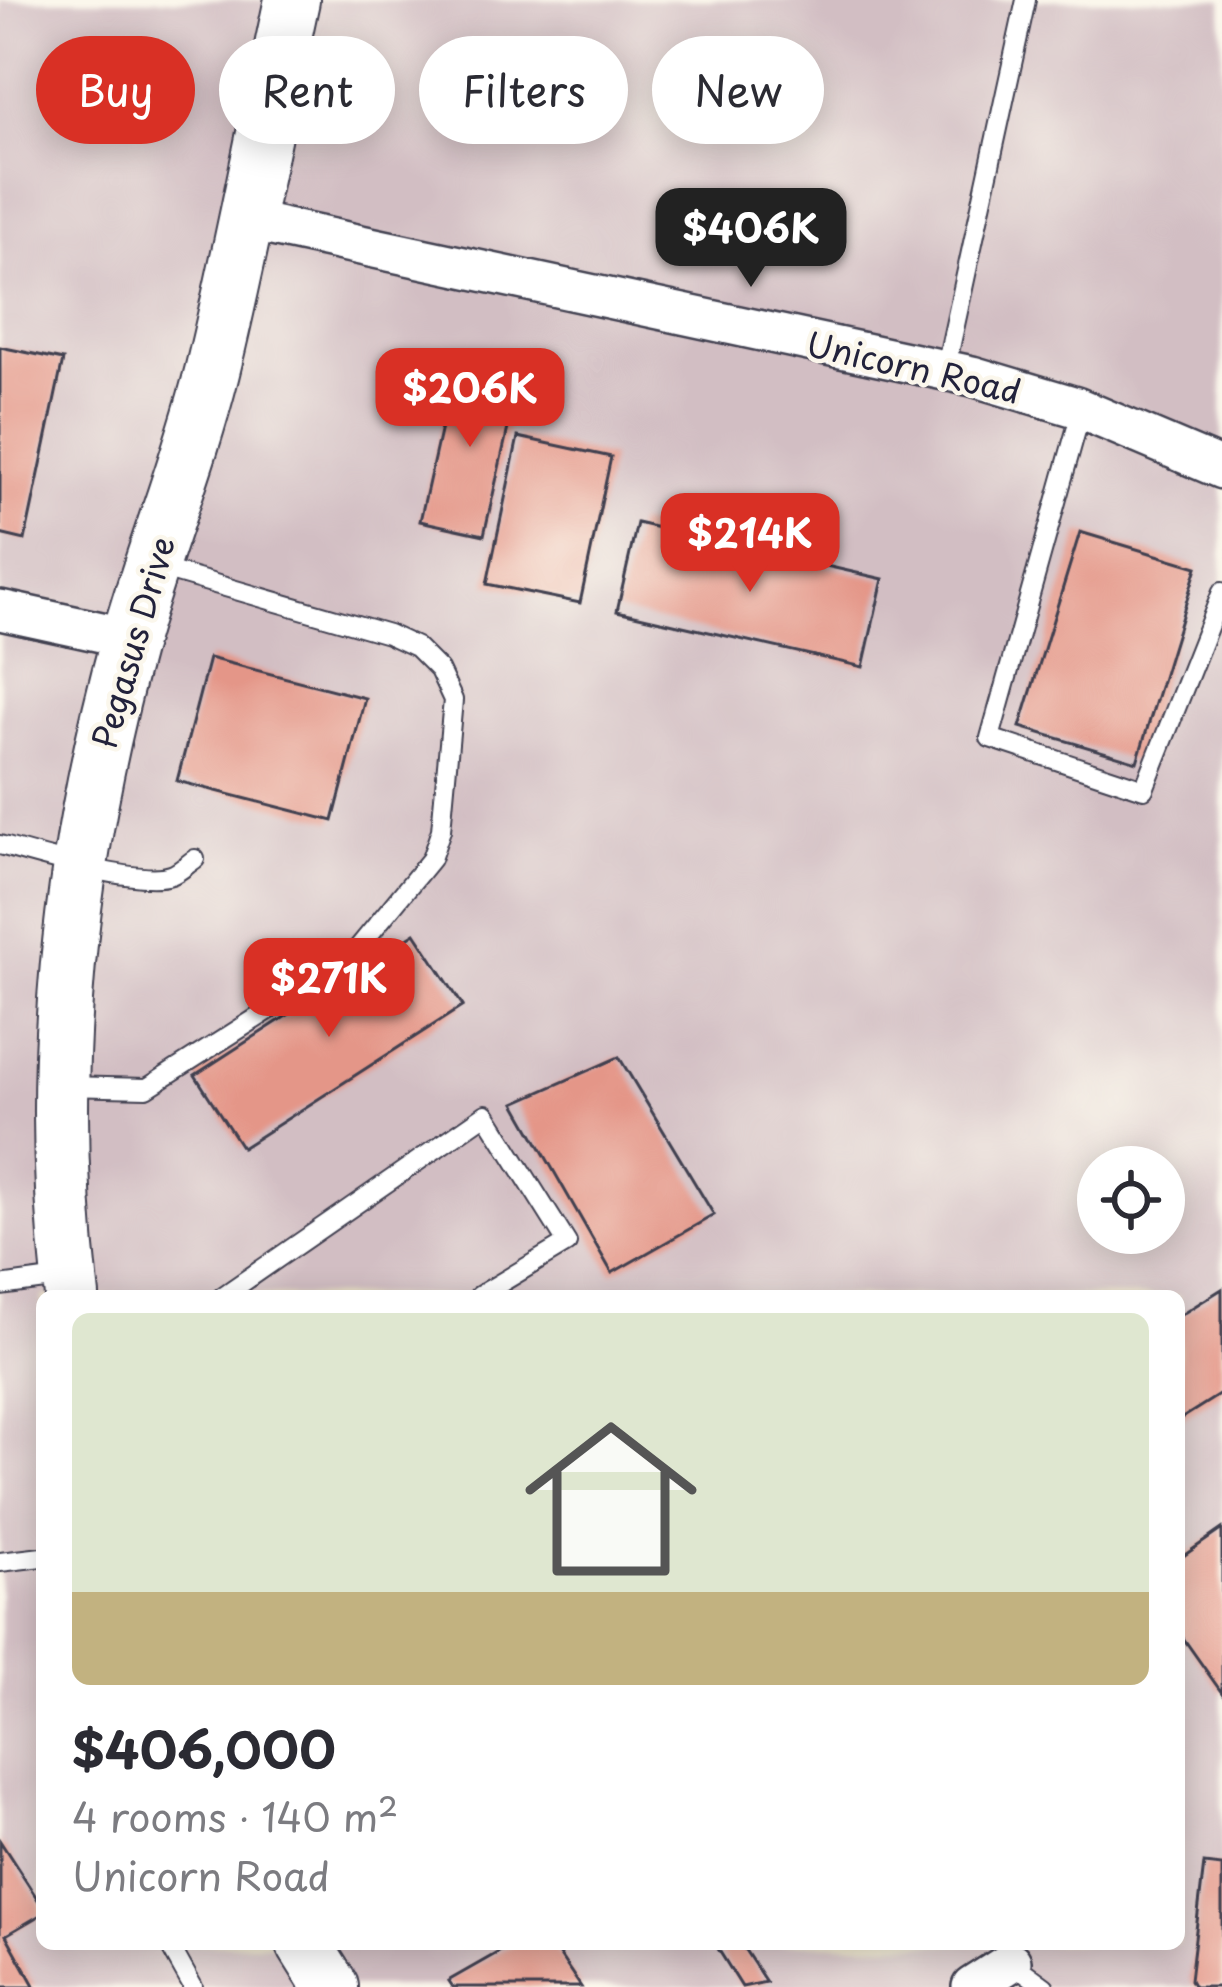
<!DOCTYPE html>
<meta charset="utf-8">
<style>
body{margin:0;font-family:"Playpen Sans",sans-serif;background:#f2f2f3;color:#2b2b33;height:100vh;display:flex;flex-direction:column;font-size:45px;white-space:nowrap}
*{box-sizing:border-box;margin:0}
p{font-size:39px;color:#7c7c81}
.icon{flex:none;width:66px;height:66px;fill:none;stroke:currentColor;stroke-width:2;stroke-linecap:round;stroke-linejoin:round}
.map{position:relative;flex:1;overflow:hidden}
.side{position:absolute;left:36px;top:1290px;width:1149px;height:660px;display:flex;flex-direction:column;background:#fff;border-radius:18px;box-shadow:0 6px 30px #0003}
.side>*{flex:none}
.guide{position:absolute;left:36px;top:36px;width:1152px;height:108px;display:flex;gap:24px}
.controls{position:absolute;left:1077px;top:1146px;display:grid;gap:24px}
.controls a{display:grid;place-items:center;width:108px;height:108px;border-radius:50%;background:#fff;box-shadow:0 6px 30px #0003;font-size:60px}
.price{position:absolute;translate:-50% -102px;padding:0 27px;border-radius:24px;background:#d93025;color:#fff;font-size:39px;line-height:78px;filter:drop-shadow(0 3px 6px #0008)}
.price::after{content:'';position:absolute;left:50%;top:72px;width:36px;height:27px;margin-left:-18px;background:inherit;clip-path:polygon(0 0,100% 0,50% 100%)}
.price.selected{background:#222;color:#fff}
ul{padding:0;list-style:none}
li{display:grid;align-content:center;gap:24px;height:636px;padding:0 36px}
li span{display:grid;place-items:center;height:372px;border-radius:18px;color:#555}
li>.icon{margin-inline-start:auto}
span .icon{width:216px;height:216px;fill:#fffc;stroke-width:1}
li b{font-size:51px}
.tag{padding:0 42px;border-radius:54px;background:#fff;box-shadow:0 6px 30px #0003;font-size:42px;line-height:108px}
.tag.selected{background:#d93025;color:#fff}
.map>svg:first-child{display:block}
.industrial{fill:#d2bec3;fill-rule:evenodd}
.building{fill:#e49688}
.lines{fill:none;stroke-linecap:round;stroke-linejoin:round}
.lane-casing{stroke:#413f50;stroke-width:22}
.street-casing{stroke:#413f50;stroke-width:44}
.secondary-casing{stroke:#413f50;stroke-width:58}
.lane{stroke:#fff;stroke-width:18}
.street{stroke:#fff;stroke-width:39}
.secondary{stroke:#fff;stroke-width:54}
.labels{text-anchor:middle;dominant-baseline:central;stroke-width:9;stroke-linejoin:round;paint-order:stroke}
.street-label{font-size:33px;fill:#22223b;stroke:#fbf7ec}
</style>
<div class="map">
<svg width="1222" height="1987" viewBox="0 0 1222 1987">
<rect width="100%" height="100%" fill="#fbf7ec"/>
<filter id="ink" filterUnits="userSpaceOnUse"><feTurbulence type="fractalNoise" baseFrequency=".00833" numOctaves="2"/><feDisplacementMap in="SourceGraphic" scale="24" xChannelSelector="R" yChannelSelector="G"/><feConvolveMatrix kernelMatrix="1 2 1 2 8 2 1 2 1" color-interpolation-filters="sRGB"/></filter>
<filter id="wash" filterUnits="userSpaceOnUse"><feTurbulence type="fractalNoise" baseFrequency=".004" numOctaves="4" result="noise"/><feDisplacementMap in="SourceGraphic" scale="48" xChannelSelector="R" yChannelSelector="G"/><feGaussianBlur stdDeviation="2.7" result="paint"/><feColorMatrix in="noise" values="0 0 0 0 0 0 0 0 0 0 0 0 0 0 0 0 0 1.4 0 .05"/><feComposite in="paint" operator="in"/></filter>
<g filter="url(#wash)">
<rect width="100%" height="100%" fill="#eee5c8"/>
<path class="industrial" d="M0,0H1222V1987H0ZM1098,1167H1164V1233H1098ZM42,1296H1179V1944H42Z"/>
<g id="blocks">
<path class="building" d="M0,347L63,360L25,540L0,534Z
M455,365L519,379L484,535L420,521Z
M518,437L611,457L580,603L487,584Z
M637,523L883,579L863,667L617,611Z
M1080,532L1197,567L1137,762L1020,727Z
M209,658L365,698L333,821L177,781Z
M415,933L463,1006L242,1148L195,1075Z
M619,1057L714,1215L612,1273L515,1103Z
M1222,1289V1393L1179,1420V1316Z
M1222,1529V1693L1179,1632V1559Z
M0,1841L42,1906V1914L6,1935L35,1987H0Z
M1204,1864L1222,1866V1987H1194L1190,1980Z
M513,1944H552L581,1987H452L448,1981Z
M715,1944H741L766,1982L742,1987Z"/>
</g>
</g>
<g filter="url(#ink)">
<use href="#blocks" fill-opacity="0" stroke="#413f50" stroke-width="3"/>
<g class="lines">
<g class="lane-casing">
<path id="lane" d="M945,371L1026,0
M1082,409L990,738L1144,789L1222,592
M0,845C35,855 139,886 171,875C180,872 187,864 195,859
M65,1086L147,1088L349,959L431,859L441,830L453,700L439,670L416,647L388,634L156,567
M0,1286L67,1277
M223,1296L486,1114L567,1243L479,1296
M0,1562L42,1557
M169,1944L193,1987
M1011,1962L1045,1987"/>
</g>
<g class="street-casing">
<path id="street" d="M244,220L972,376L1076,407L1222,469
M0,610L129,638
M972,1987L1011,1962"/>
</g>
<g class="secondary-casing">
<path id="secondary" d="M72,1296C45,1073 69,857 128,641C153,551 189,464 212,372C242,250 265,124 292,0
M304,1944L331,1987"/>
</g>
<use href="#lane" class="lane"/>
<use href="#street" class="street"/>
<use href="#secondary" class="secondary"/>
</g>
</g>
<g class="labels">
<g class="street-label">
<text transform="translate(914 366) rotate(13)">Unicorn Road</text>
<text transform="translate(132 642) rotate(-74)">Pegasus Drive</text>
</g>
</g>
</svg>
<div class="controls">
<a><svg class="icon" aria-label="locate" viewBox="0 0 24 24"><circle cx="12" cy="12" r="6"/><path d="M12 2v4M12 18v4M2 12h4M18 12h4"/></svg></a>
</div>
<b class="price selected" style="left:751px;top:290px">$406K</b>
<b class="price" style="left:470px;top:450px">$206K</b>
<b class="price" style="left:750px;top:595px">$214K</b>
<b class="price" style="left:329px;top:1040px">$271K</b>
<div class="guide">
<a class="tag selected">Buy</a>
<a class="tag">Rent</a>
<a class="tag">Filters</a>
<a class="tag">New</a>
</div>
<section class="side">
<ul>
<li><span style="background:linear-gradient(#dfe7d0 75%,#c2b280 0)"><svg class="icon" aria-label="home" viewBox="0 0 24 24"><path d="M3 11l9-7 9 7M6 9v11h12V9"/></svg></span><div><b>$406,000</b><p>4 rooms · 140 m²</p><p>Unicorn Road</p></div></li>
</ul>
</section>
</div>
